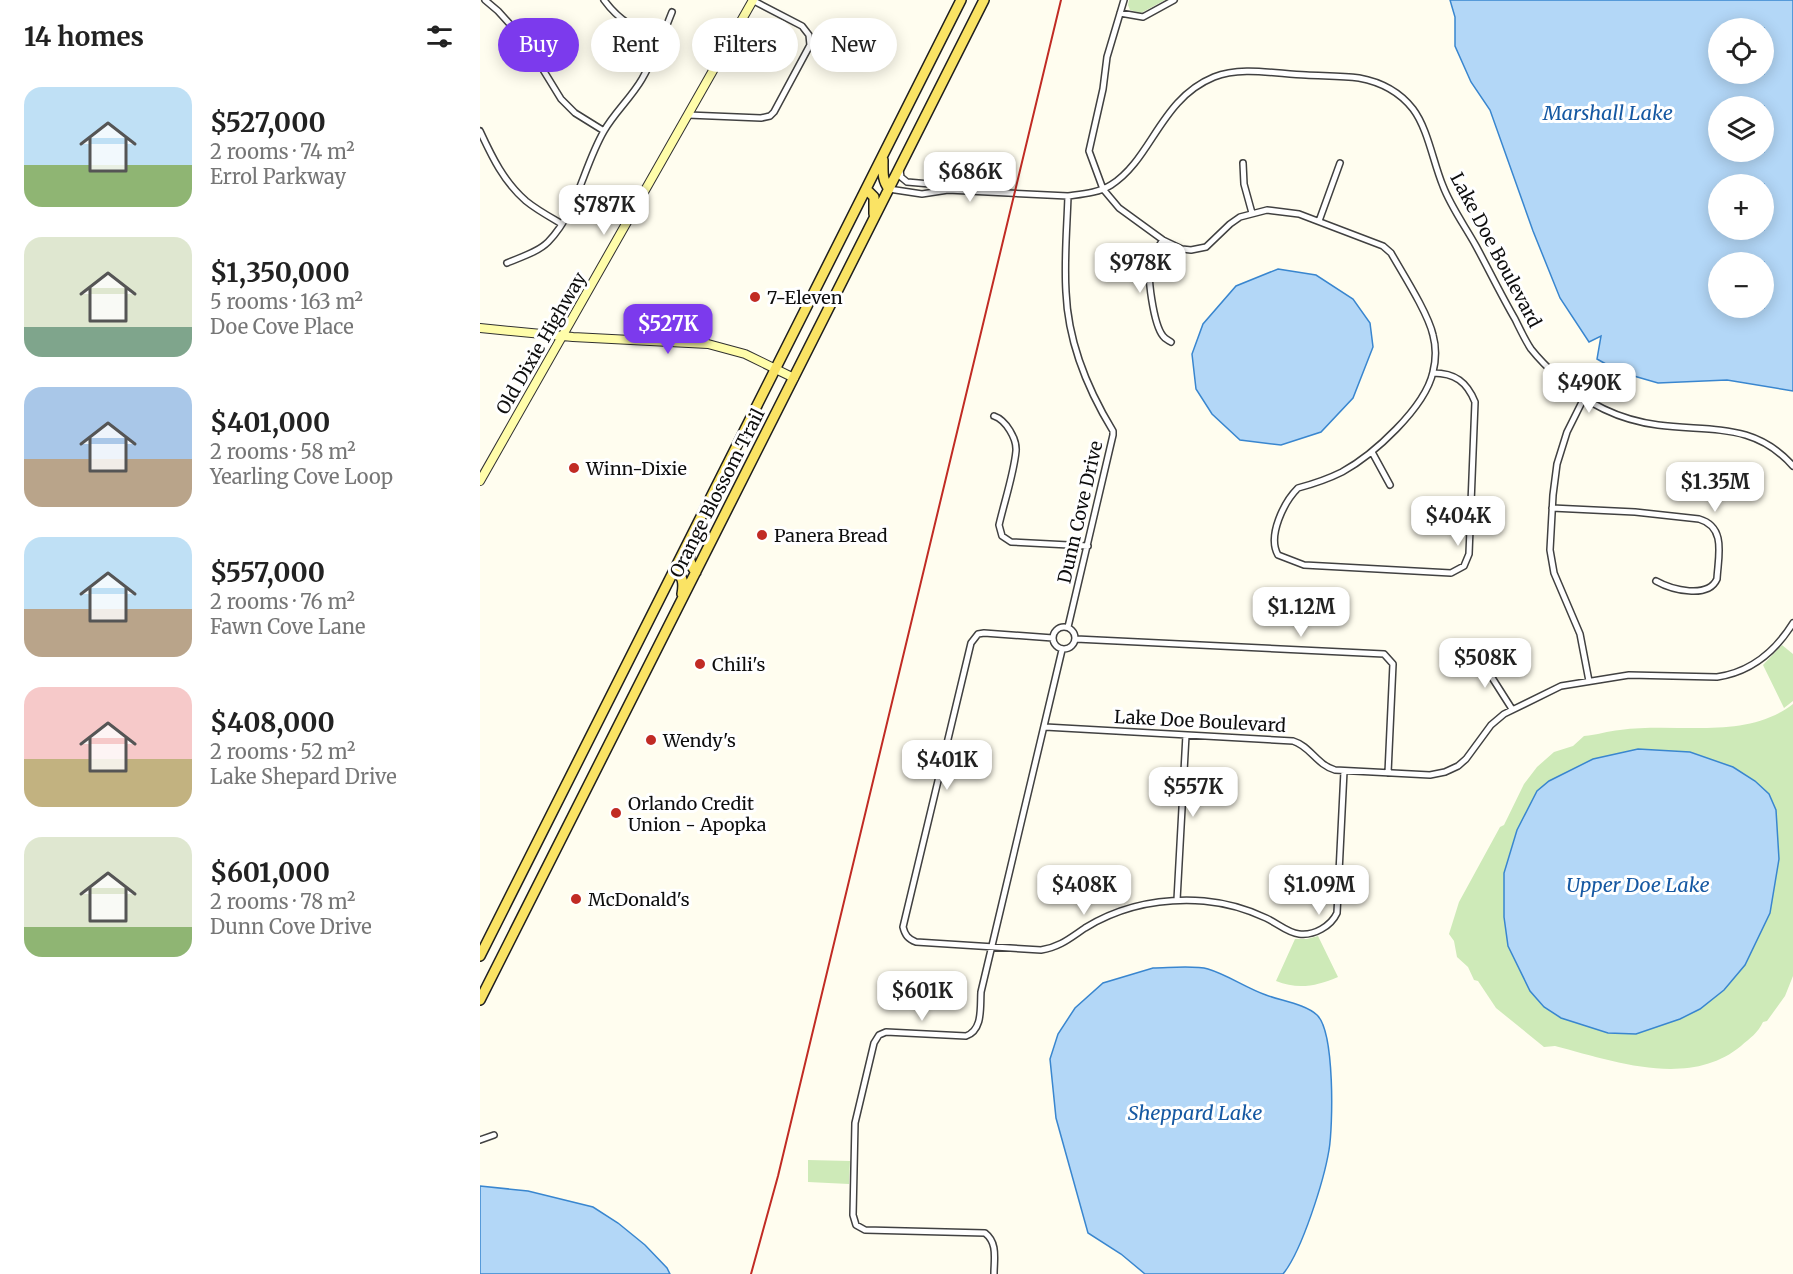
<!DOCTYPE html>
<meta charset="utf-8">
<style>
body{margin:0;font-family:Merriweather,serif;background:#f6f6f6;color:#222;height:100vh;display:flex;flex-direction:column;font-size:22px;white-space:nowrap}
*{box-sizing:border-box;margin:0}
p{font-size:20px;color:#767676}
.icon{flex:none;width:33px;height:33px;fill:none;stroke:currentColor;stroke-width:2;stroke-linecap:round;stroke-linejoin:round}
.map{position:relative;flex:1;overflow:hidden}
.drawer{display:flex;flex-direction:column;background:#fff;width:480px}
.drawer>*{flex:none}
.hud{position:absolute;left:18px;top:18px;width:570px;height:54px;display:flex;gap:12px}
.tools{position:absolute;left:1228px;top:18px;display:grid;gap:12px}
.tools a{display:grid;place-items:center;width:66px;height:66px;border-radius:50%;background:#fff;box-shadow:0 3px 15px #0003;font-size:30px}
.price{position:absolute;translate:-50% -51px;padding:0 14px;border-radius:12px;background:#fff;color:#222;font-size:20px;line-height:39px;filter:drop-shadow(0 2px 3px #0008)}
.price::after{content:'';position:absolute;left:50%;top:36px;width:18px;height:14px;margin-left:-9px;background:inherit;clip-path:polygon(0 0,100% 0,50% 100%)}
.price.active{background:#7c3aed;color:#fff}
ul{padding:0;list-style:none}
li{display:flex;align-items:center;gap:18px;height:150px;padding:0 24px}
li span{display:grid;place-items:center;flex:none;width:168px;height:120px;border-radius:18px;color:#555}
li>.icon{margin-inline-start:auto}
span .icon{width:72px;height:72px;fill:#fffc;stroke-width:1}
li b{font-size:26px}
h2{display:flex;justify-content:space-between;align-items:center;height:72px;padding:0 24px;font-size:26px}
.pill{padding:0 21px;border-radius:27px;background:#fff;box-shadow:0 3px 15px #0003;font-size:21px;line-height:54px}
.pill.active{background:#7c3aed;color:#fff}
main{display:flex;flex:1;min-height:0}
.map>svg:first-child{display:block}
.green{fill:#ceeab8;fill-rule:evenodd}
.water{fill:#b3d7f7;stroke:#3986cf;stroke-width:1.5;fill-rule:evenodd}
.lines{fill:none;stroke-linecap:round;stroke-linejoin:round}
.street-casing{stroke:#414141;stroke-width:8}
.secondary-casing{stroke:#303030;stroke-width:10}
.primary-casing{stroke:#1f1f1f;stroke-width:12}
.street{stroke:#fff;stroke-width:5}
.secondary{stroke:#fffdaa;stroke-width:8}
.primary{stroke:#fae364;stroke-width:9}
.rail{stroke:#c12b24;stroke-width:2}
.poi-dot{fill:#c12b24;stroke:#fff;stroke-width:2}
.labels{text-anchor:middle;dominant-baseline:central;stroke-width:6;stroke-linejoin:round;paint-order:stroke}
.street-label{font-size:18px;fill:#0e0e0e;stroke:#fff}
.poi-label{font-size:18px;fill:#0e0e0e;stroke:#fff;text-anchor:start}
.water-label{font-size:20px;font-style:italic;fill:#1558a2;stroke:#fff}
</style>
<main>
<section class="drawer">
<h2>14 homes<svg class="icon" aria-label="filters" viewBox="0 0 24 24"><path d="M4 7h16M4 17h16"/><circle cx="9" cy="7" r="2"/><circle cx="15" cy="17" r="2"/></svg></h2>
<ul>
<li><span style="background:linear-gradient(#bfe0f5 65%,#8fb573 0)"><svg class="icon" aria-label="home" viewBox="0 0 24 24"><path d="M3 11l9-7 9 7M6 9v11h12V9"/></svg></span><div><b>$527,000</b><p>2 rooms · 74 m²</p><p>Errol Parkway</p></div></li>
<li><span style="background:linear-gradient(#dfe7d0 75%,#7fa58c 0)"><svg class="icon" aria-label="home" viewBox="0 0 24 24"><path d="M3 11l9-7 9 7M6 9v11h12V9"/></svg></span><div><b>$1,350,000</b><p>5 rooms · 163 m²</p><p>Doe Cove Place</p></div></li>
<li><span style="background:linear-gradient(#a9c7e8 60%,#b9a48a 0)"><svg class="icon" aria-label="home" viewBox="0 0 24 24"><path d="M3 11l9-7 9 7M6 9v11h12V9"/></svg></span><div><b>$401,000</b><p>2 rooms · 58 m²</p><p>Yearling Cove Loop</p></div></li>
<li><span style="background:linear-gradient(#bfe0f5 60%,#b9a48a 0)"><svg class="icon" aria-label="home" viewBox="0 0 24 24"><path d="M3 11l9-7 9 7M6 9v11h12V9"/></svg></span><div><b>$557,000</b><p>2 rooms · 76 m²</p><p>Fawn Cove Lane</p></div></li>
<li><span style="background:linear-gradient(#f6c9c9 60%,#c2b280 0)"><svg class="icon" aria-label="home" viewBox="0 0 24 24"><path d="M3 11l9-7 9 7M6 9v11h12V9"/></svg></span><div><b>$408,000</b><p>2 rooms · 52 m²</p><p>Lake Shepard Drive</p></div></li>
<li><span style="background:linear-gradient(#dfe7d0 75%,#8fb573 0)"><svg class="icon" aria-label="home" viewBox="0 0 24 24"><path d="M3 11l9-7 9 7M6 9v11h12V9"/></svg></span><div><b>$601,000</b><p>2 rooms · 78 m²</p><p>Dunn Cove Drive</p></div></li>
</ul>
</section>
<div class="map">
<svg width="1313" height="1274" viewBox="0 0 1313 1274">
<rect width="100%" height="100%" fill="#fffdef"/>
<path class="green" d="M649,0H685L661,13L650,10L648,5Z
M1302,645L1313,654V701L1304,708L1283,665Z
M1313,704V976L1305,996L1287,1021L1283,1022C1278,1033 1270,1038 1261,1046C1209,1089 1133,1061 1075,1046L1064,1047L1016,1008L998,981L994,980L988,967L977,957L974,941L969,934L979,902L1020,827L1024,825L1044,784L1057,767L1074,752L1093,746L1104,736C1117,735 1128,731 1140,730C1197,722 1265,741 1313,704ZM1024,873L1050,991L1028,946L1024,917Z
M838,936L858,977C837,986 818,990 796,981L815,939H827Z
M328,1160L370,1161L369,1184L328,1182Z"/>
<path class="water" d="M970,0H1313V391L1247,380L1178,383L1140,372L1117,359L1121,336L1109,342L1080,298L1053,231L1010,110L991,82L975,46V17ZM1284,28V74H1239V28ZM1284,106V152H1239V106ZM1239,184H1284V230H1239ZM1239,262H1284V308H1239Z
M798,269L836,275L873,299L890,323L893,347L873,398L841,432L801,445L760,440L732,414L716,389L712,354L723,324L756,286Z
M1158,749L1210,752L1253,767L1275,781L1289,794L1296,810L1299,859L1290,913L1265,965L1244,990L1220,1009L1200,1019L1156,1034L1128,1033L1081,1018L1064,1007L1050,991L1028,946L1024,917V873L1037,830L1057,791L1069,781L1113,759Z
M673,968C688,968 714,965 728,969C748,975 766,988 786,995C802,1001 825,1004 837,1015C855,1032 853,1126 849,1150C844,1180 822,1251 803,1274H665L641,1254L608,1233L576,1118L570,1059L578,1034L595,1008L623,983Z
M0,1186L48,1191L113,1207L138,1223L165,1245L187,1268L190,1274H0Z"/>
<g class="lines">
<g class="street-casing">
<path id="street" d="M5,0L18,11L46,42L81,99L95,113L124,131
M124,0C140,22 156,29 181,40
M644,0L627,57L623,89L609,151L623,189L639,208L683,240L702,249L711,250L726,247L750,224L760,217L787,210L819,214L903,246L911,253C923,274 948,313 953,335C956,346 956,360 953,372C945,408 893,455 862,472C848,479 833,484 818,488C804,502 787,536 798,555L824,565L971,573L984,566L989,554L995,402C987,382 975,373 953,373
M640,13L663,17L694,0
M208,115L281,118L290,116L294,112L330,45L329,35L322,26L272,0
M0,131C12,157 24,182 46,201C57,210 70,217 82,224
M763,163L764,184L772,213
M420,170L421,177L427,182L450,184L468,190L588,196C603,194 618,193 631,185C672,159 680,99 734,77C761,66 797,74 826,75C843,76 862,76 879,78C901,82 919,91 933,109C948,129 953,162 963,186C971,207 985,226 996,246C1009,270 1021,295 1035,319C1040,329 1045,340 1051,349C1059,359 1069,369 1078,377C1105,403 1140,420 1178,425C1231,432 1274,422 1313,466
M409,189L442,194L468,190
M839,221L860,163
M683,240C679,246 673,254 671,261C666,275 674,325 683,336C685,339 688,340 691,342
M27,263C41,257 58,252 68,242C98,211 103,167 124,131C134,113 151,98 162,79C174,58 183,35 192,12
M1104,398L1087,432L1077,464L1073,495L1070,550L1074,573L1100,634L1109,681
M514,416C526,420 537,439 536,451C534,473 524,503 519,525L522,536L531,542L608,546
M892,452L910,485
M1072,508L1155,512L1219,519C1247,527 1238,557 1237,579C1228,599 1192,590 1176,581
M573 638a11 11 0 1 1 22 0a11 11 0 1 1-22 0Z
M588,627L633,435V431C608,390 588,341 586,292C584,260 587,228 588,196
M573,638L504,633L498,634L491,643L423,927C425,935 428,939 436,942L561,950C580,947 590,938 605,928C641,906 683,898 724,901C746,903 767,909 786,918C797,923 808,933 819,934C834,936 851,926 857,913L864,771
M596,639L904,654L913,664L908,773
M1011,663V676L1032,709
M565,727L813,741C830,746 837,765 855,770L950,775L965,772L978,766L986,759L1011,725L1024,714L1081,686L1149,675L1237,677C1271,672 1295,652 1313,623
M697,900L706,735
M0,1140L14,1135
M514,1274C514,1259 518,1243 505,1233L385,1230L376,1225L373,1215L375,1123L394,1043L399,1035L406,1032L486,1036C503,1030 500,1008 501,992L582,650"/>
</g>
<g class="secondary-casing">
<path id="secondary" d="M0,328L93,337L228,344L265,354L314,378
M0,481L273,0"/>
</g>
<g class="primary-casing">
<path id="primary" d="M403,160C403,172 402,180 409,189
M386,189L394,197V214
M210,544C209,556 208,563 216,572
M195,569C203,577 204,583 202,594
M0,956L481,0
M0,1000L504,0"/>
</g>
<use href="#street" class="street"/>
<use href="#secondary" class="secondary"/>
<use href="#primary" class="primary"/>
<path class="rail" d="M271,1274L298,1176L581,0"/>
</g>
<g class="poi-dot">
<circle cx="275" cy="297" r="6"/>
<circle cx="94" cy="468" r="6"/>
<circle cx="282" cy="535" r="6"/>
<circle cx="220" cy="664" r="6"/>
<circle cx="171" cy="740" r="6"/>
<circle cx="136" cy="813" r="6"/>
<circle cx="96" cy="899" r="6"/>
</g>
<g class="labels">
<g class="street-label">
<text transform="translate(1016 250) rotate(62)">Lake Doe Boulevard</text>
<text transform="translate(61 343) rotate(-60)">Old Dixie Highway</text>
<text transform="translate(237 493) rotate(-63)">Orange Blossom Trail</text>
<text transform="translate(600 512) rotate(-77)">Dunn Cove Drive</text>
<text transform="translate(720 721) rotate(3)">Lake Doe Boulevard</text>
</g>
<g class="poi-label">
<text x="287" y="297">7-Eleven</text>
<text x="106" y="468">Winn-Dixie</text>
<text x="294" y="535">Panera Bread</text>
<text x="232" y="664">Chili's</text>
<text x="183" y="740">Wendy's</text>
<text x="148" y="803">Orlando Credit<tspan x="148" dy="21">Union - Apopka</tspan></text>
<text x="108" y="899">McDonald's</text>
</g>
<g class="water-label">
<text x="1128" y="112">Marshall Lake</text>
<text x="1158" y="884">Upper Doe Lake</text>
<text x="715" y="1112">Sheppard Lake</text>
</g>
</g>
</svg>
<div class="tools">
<a><svg class="icon" aria-label="locate" viewBox="0 0 24 24"><circle cx="12" cy="12" r="6"/><path d="M12 2v4M12 18v4M2 12h4M18 12h4"/></svg></a>
<a><svg class="icon" aria-label="layers" viewBox="0 0 24 24"><path d="M12 4l9 5-9 5-9-5zM3 14l9 5 9-5"/></svg></a>
<a>+</a>
<a>−</a>
</div>
<b class="price" style="left:490px;top:203px">$686K</b>
<b class="price" style="left:124px;top:236px">$787K</b>
<b class="price" style="left:660px;top:294px">$978K</b>
<b class="price active" style="left:188px;top:355px">$527K</b>
<b class="price" style="left:1109px;top:414px">$490K</b>
<b class="price" style="left:1235px;top:513px">$1.35M</b>
<b class="price" style="left:978px;top:547px">$404K</b>
<b class="price" style="left:821px;top:638px">$1.12M</b>
<b class="price" style="left:1005px;top:689px">$508K</b>
<b class="price" style="left:467px;top:791px">$401K</b>
<b class="price" style="left:713px;top:818px">$557K</b>
<b class="price" style="left:604px;top:916px">$408K</b>
<b class="price" style="left:839px;top:916px">$1.09M</b>
<b class="price" style="left:442px;top:1022px">$601K</b>
<div class="hud">
<a class="pill active">Buy</a>
<a class="pill">Rent</a>
<a class="pill">Filters</a>
<a class="pill">New</a>
</div>
</div>
</main>
